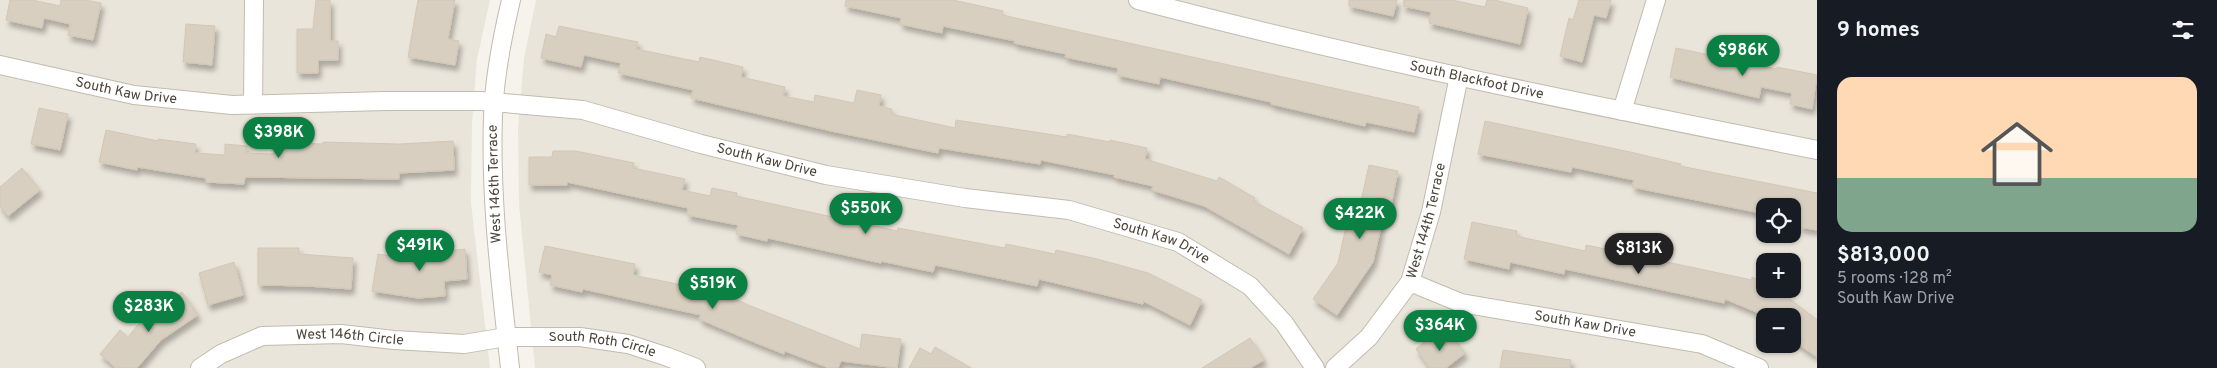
<!DOCTYPE html>
<meta charset="utf-8">
<style>
body{margin:0;font-family:Overpass,sans-serif;background:#20242c;color:#f1f3f6;height:100vh;display:flex;flex-direction:column;font-size:19px;white-space:nowrap}
*{box-sizing:border-box;margin:0}
p{font-size:16px;color:#9ea1a6}
.icon{flex:none;width:28px;height:28px;fill:none;stroke:currentColor;stroke-width:2;stroke-linecap:round;stroke-linejoin:round}
.map{position:relative;flex:1;overflow:hidden}
.panel{display:flex;flex-direction:column;background:#171b24;width:400px}
.panel>*{flex:none}
.buttons{position:absolute;left:1756px;top:198px;display:grid;gap:10px}
.buttons a{display:grid;place-items:center;width:45px;height:45px;border-radius:10px;background:#171b24;box-shadow:0 1px 4px #0004;font-size:25px}
.price{position:absolute;translate:-50% -42px;padding:0 11px;border-radius:18px;background:#0b8043;color:#fff;font-size:16px;line-height:32px;filter:drop-shadow(0 1px 2px #0008)}
.price::after{content:'';position:absolute;left:50%;top:30px;width:15px;height:11px;margin-left:-8px;background:inherit;clip-path:polygon(0 0,100% 0,50% 100%)}
.price.selected{background:#222;color:#fff}
ul{padding:0;list-style:none}
li{display:grid;align-content:center;gap:10px;height:265px;padding:0 20px}
li span{display:grid;place-items:center;height:155px;border-radius:15px;color:#555}
li>.icon{margin-inline-start:auto}
span .icon{width:90px;height:90px;fill:#fffc;stroke-width:1}
li b{font-size:21px}
h2{display:flex;justify-content:space-between;align-items:center;height:60px;padding:0 20px;font-size:21px}
main{display:flex;flex:1;min-height:0}
.map>svg:first-child{display:block}
.residential{fill:#eae5da;fill-rule:evenodd}
.building{fill:#d8cfc1;stroke:#d3c7b4;filter:url(#shadow)}
.lines{fill:none;stroke-linecap:round;stroke-linejoin:round}
.minor-casing{stroke:#c2bbae;stroke-width:20}
.minor{stroke:#fff;stroke-width:18}
.labels{text-anchor:middle;dominant-baseline:central;stroke-width:4.5;stroke-linejoin:round;paint-order:stroke}
.street-label{font-size:14px;fill:#4b4439;stroke:#fff}
</style>
<main>
<div class="map">
<svg width="1817" height="368" viewBox="0 0 1817 368">
<defs>
<filter id="shadow"><feDropShadow dx="3" dy="5.5" stdDeviation="2.5" flood-color="#0004"/></filter>
</defs>
<rect width="100%" height="100%" fill="#f6f3ec"/>
<path class="residential" d="M0,0H490L477,59L472,123L471,203L490,368H0Z
M536,0H1817V368H535L519,204L518,128L524,58ZM1765,206H1792V234H1765ZM1765,261H1792V289H1765ZM1765,316H1792V344H1765Z"/>
<path class="building" d="M10,0H32L60,6L61,0H85L101,3L93,40L68,35L70,24L44,18L42,28L6,20Z
M316,0H330V41H338V60H318V73H297V29H313Z
M418,0H455L448,39L459,41L455,65L408,57Z
M846,0H953L1003,11L1002,15L1419,107L1414,132L1366,122L1365,126L1271,104V102L1160,77L1159,84L1117,75L1118,68L1065,57L1066,54L1014,43L1015,41L943,26L942,33L900,24L901,18L845,6Z
M1349,0H1397L1393,16L1349,6Z
M1404,0H1452L1485,7L1487,0H1494L1528,8L1520,44L1429,23L1431,12L1403,6Z
M1579,0H1611L1606,18L1594,15L1582,62L1560,56L1569,18L1573,20Z
M186,24L215,26L212,65L183,62Z
M559,26L638,42L636,49L699,62L700,57L743,67L741,77L785,87L783,96L814,102L815,95L854,103L857,90L881,95L879,106L892,109L891,114L955,128L956,120L1067,137V134L1110,142V140L1147,148L1145,159L1217,181L1219,177L1255,198L1253,201L1303,228L1289,254L1204,206L1152,190L1153,186L1114,177L1115,175L1041,160L1040,164L939,148L938,153L831,131L691,98L693,90L618,73L621,63L584,55L581,67L541,58L546,34L556,37Z
M1676,48L1777,69V67L1817,75L1812,109L1790,104L1792,93L1761,87L1759,98L1670,77Z
M39,108L68,114L60,150L31,144Z
M1485,121L1630,152L1681,164L1680,166L1817,193V230L1799,227L1801,219L1792,217V206H1765V214L1632,187L1634,180L1572,167L1571,172L1478,154Z
M106,130L158,141V139L196,144L195,153L225,155V144L247,146L246,153L274,154L275,142L323,144V142L399,144L453,141L454,170L399,173V179L245,177L244,184L206,182V178L137,167V170L99,162Z
M553,151H576L634,163L633,168L685,179L682,190L710,196L712,188L737,193L736,196L897,231L898,228L1005,248L1006,244L1055,254L1056,250L1097,259L1148,273L1202,300L1190,325L1143,301V304L1039,279L1037,286L935,265L933,272L881,261V263L768,238L767,241L736,234L738,225L687,215L688,208L567,182V185H529V157H552Z
M1369,165L1398,171L1389,215L1384,214L1373,262L1337,315L1313,299L1338,263L1348,218L1357,220Z
M22,168L40,190L8,216L0,206V187Z
M1472,222L1517,231L1516,236L1585,251L1586,245L1752,280V277L1765,283V289H1780L1778,293L1786,296L1817,320V357L1792,340V316H1766L1725,299L1724,303L1565,269L1564,274L1510,262L1509,269L1464,259Z
M438,243V252L465,249L467,279L444,281L445,296L418,298L372,291L378,254L418,260L417,245Z
M545,246L635,264L633,275L711,291L712,288L748,305L860,349L862,334L901,339L897,368L841,361L838,368H829L785,351L784,354L749,340L699,319L701,315L583,289L582,292L550,285L552,275L539,272Z
M258,248H299V254L353,258L351,289L307,286L258,285Z
M234,262L243,295L208,305L199,273Z
M182,292L198,315L161,340L137,368H116L100,354L120,330L128,337L146,315Z
M1433,335L1440,343L1451,335L1465,353L1446,368H1430L1416,349Z
M1250,338L1264,360L1250,368H1202Z
M935,347L971,368H909L920,348L931,354Z
M1503,350L1571,360L1570,368H1500Z"/>
<g class="lines">
<g class="minor-casing">
<g id="minor">
<path id="s1" d="M1138,0C1362,59 1590,105 1817,150"/>
<path id="s2" d="M0,65L134,95L232,105L386,101H481L583,110L701,144L826,175L965,198L1069,210L1178,242L1250,286L1284,323L1315,368"/>
<path d="M253,104L254,0"/>
<path d="M1622,111L1656,0"/>
<path id="s3" d="M1410,282L1461,303L1702,344L1759,368"/>
<path id="s4" d="M200,368L221,354L262,336L341,334L394,340L464,344L506,337H580L628,344L668,357L696,368"/>
<path d="M510,368C501,284 490,201 493,117C494,78 502,38 511,0"/>
<path id="s5" d="M1335,368L1369,337L1410,282L1431,212L1459,76"/>
</g>
</g>
<use href="#minor" class="minor"/>
</g>
<g class="labels">
<g class="street-label">
<text stroke="none"><textPath href="#s1" startOffset="348">South Blackfoot Drive</textPath></text>
<text stroke="none"><textPath href="#s2" startOffset="129">South Kaw Drive</textPath></text>
<text stroke="none"><textPath href="#s2" startOffset="778">South Kaw Drive</textPath></text>
<text transform="translate(495 184) rotate(-92)">West 146th Terrace</text>
<text stroke="none"><textPath href="#s5" startOffset="178">West 144th Terrace</textPath></text>
<text stroke="none"><textPath href="#s2" startOffset="1182">South Kaw Drive</textPath></text>
<text stroke="none"><textPath href="#s3" startOffset="181">South Kaw Drive</textPath></text>
<text stroke="none"><textPath href="#s4" startOffset="158">West 146th Circle</textPath></text>
<text stroke="none"><textPath href="#s4" startOffset="412">South Roth Circle</textPath></text>
</g>
</g>
</svg>
<div class="buttons">
<a><svg class="icon" aria-label="locate" viewBox="0 0 24 24"><circle cx="12" cy="12" r="6"/><path d="M12 2v4M12 18v4M2 12h4M18 12h4"/></svg></a>
<a>+</a>
<a>−</a>
</div>
<b class="price" style="left:1743px;top:77px">$986K</b>
<b class="price" style="left:279px;top:159px">$398K</b>
<b class="price" style="left:866px;top:235px">$550K</b>
<b class="price" style="left:1360px;top:240px">$422K</b>
<b class="price" style="left:420px;top:272px">$491K</b>
<b class="price selected" style="left:1639px;top:275px">$813K</b>
<b class="price" style="left:713px;top:310px">$519K</b>
<b class="price" style="left:149px;top:333px">$283K</b>
<b class="price" style="left:1440px;top:352px">$364K</b>
</div>
<section class="panel">
<h2>9 homes<svg class="icon" aria-label="filters" viewBox="0 0 24 24"><path d="M4 7h16M4 17h16"/><circle cx="9" cy="7" r="2"/><circle cx="15" cy="17" r="2"/></svg></h2>
<ul>
<li><span style="background:linear-gradient(#ffd9b3 65%,#7fa58c 0)"><svg class="icon" aria-label="home" viewBox="0 0 24 24"><path d="M3 11l9-7 9 7M6 9v11h12V9"/></svg></span><div><b>$813,000</b><p>5 rooms · 128 m²</p><p>South Kaw Drive</p></div></li>
</ul>
</section>
</main>
